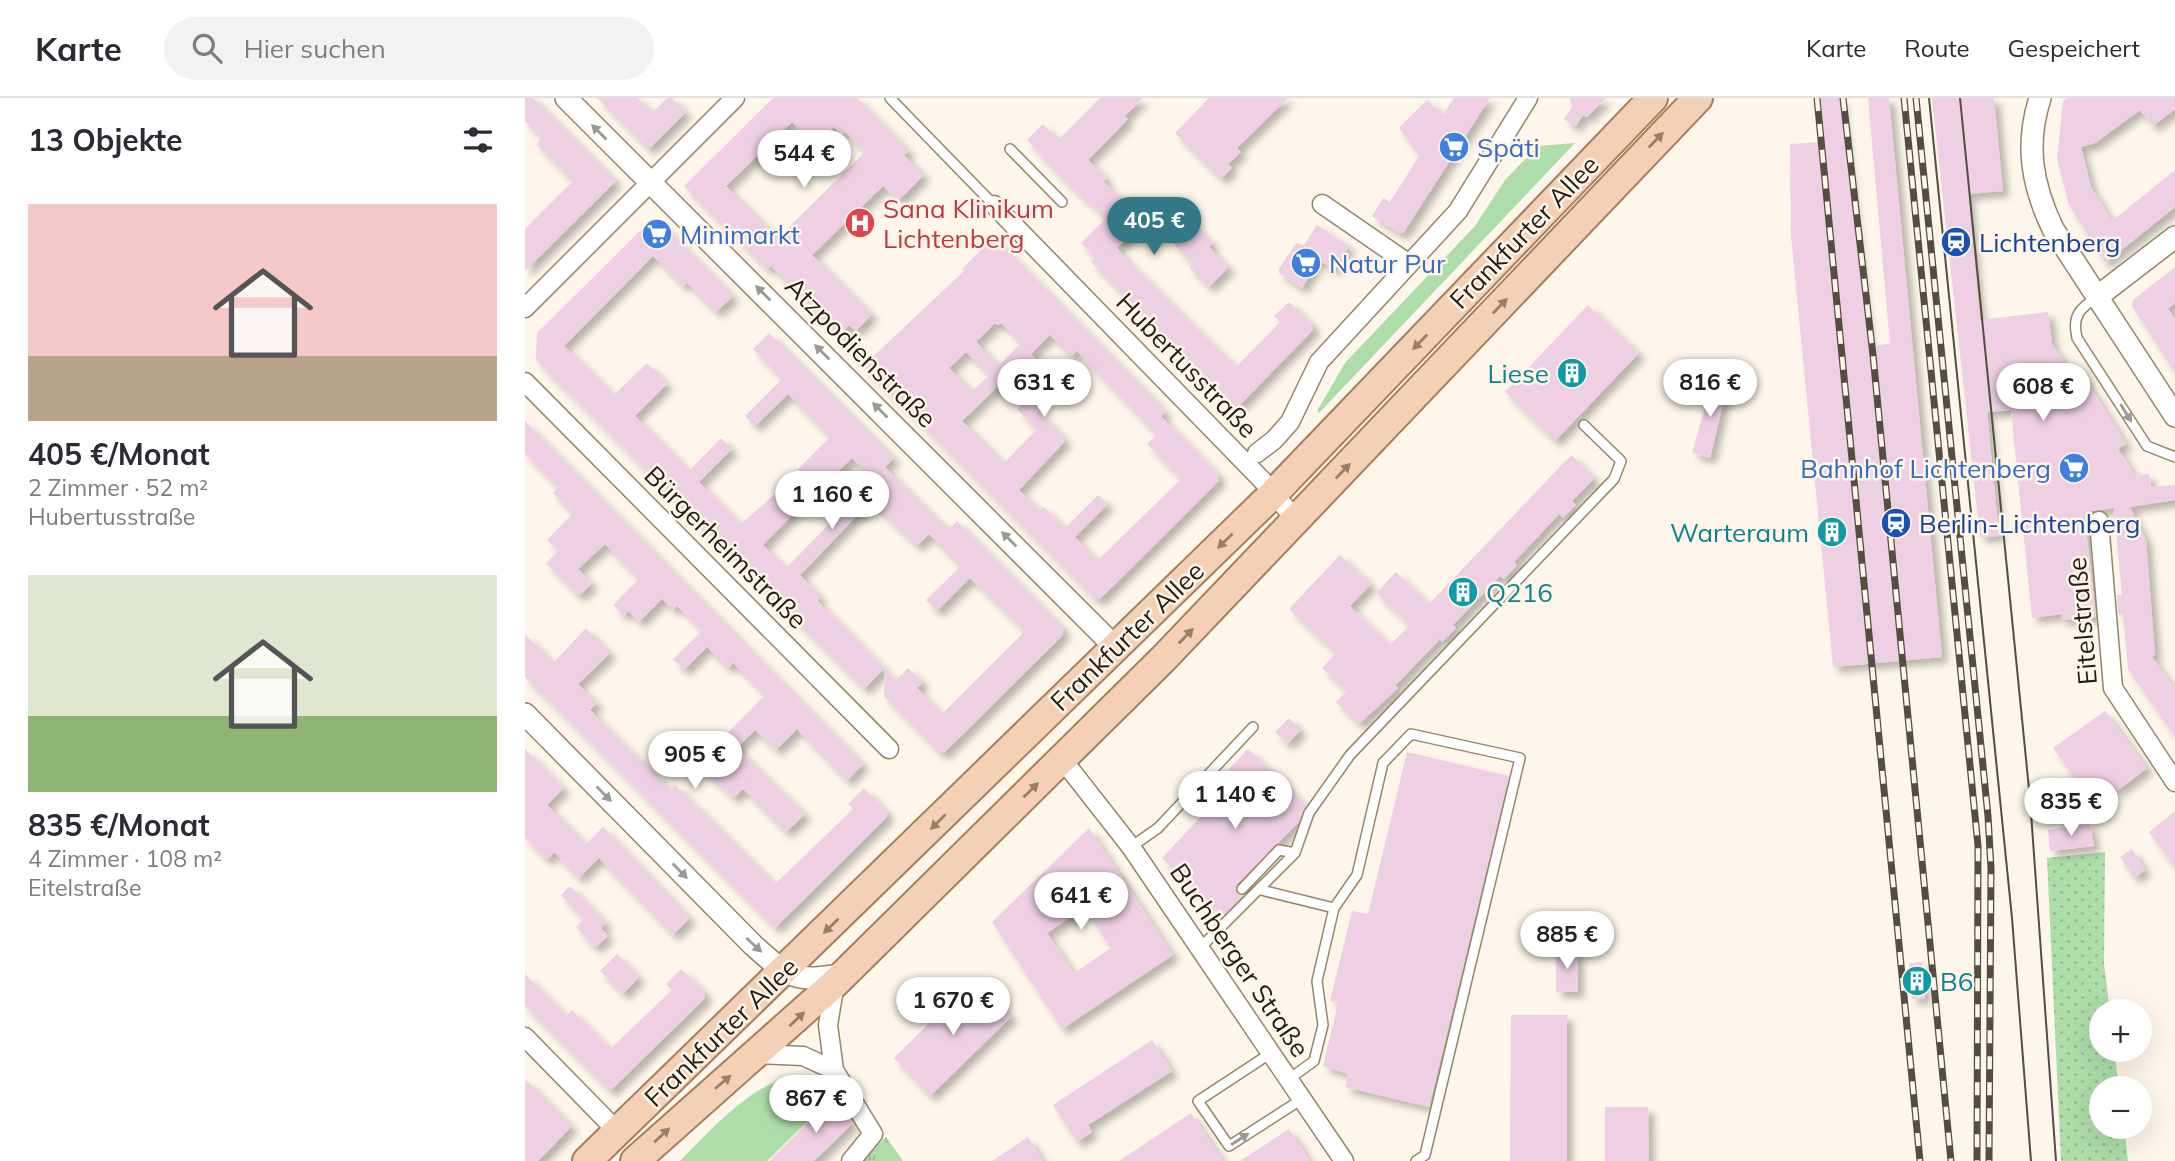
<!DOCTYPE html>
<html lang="de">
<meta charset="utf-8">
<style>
body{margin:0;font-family:Mulish,sans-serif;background:#f2f2f3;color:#2b2b33;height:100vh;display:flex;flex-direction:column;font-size:26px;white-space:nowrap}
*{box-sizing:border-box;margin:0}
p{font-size:23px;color:#7c7c81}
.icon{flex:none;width:38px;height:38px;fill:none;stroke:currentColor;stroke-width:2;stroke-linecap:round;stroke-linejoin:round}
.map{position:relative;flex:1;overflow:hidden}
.details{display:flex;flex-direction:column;background:#fff;width:525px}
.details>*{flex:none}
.buttons{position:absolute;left:1564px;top:901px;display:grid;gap:14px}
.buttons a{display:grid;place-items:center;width:63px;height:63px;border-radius:50%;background:#fff;box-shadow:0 7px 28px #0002;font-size:35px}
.price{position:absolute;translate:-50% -60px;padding:0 16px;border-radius:24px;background:#fff;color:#222;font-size:23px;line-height:46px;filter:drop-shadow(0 2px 4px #0008)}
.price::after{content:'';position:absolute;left:50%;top:42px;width:21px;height:16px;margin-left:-10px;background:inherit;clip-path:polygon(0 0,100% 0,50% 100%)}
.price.current{background:#337886;color:#fff}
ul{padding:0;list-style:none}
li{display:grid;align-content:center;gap:14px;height:371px;padding:0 28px}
li span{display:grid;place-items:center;height:217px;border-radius:0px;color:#555}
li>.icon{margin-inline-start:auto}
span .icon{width:126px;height:126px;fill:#fffc;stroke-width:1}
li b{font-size:30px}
h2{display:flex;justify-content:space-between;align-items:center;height:84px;padding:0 28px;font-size:30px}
header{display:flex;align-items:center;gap:42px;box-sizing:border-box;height:98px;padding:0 35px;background:#fff;border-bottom:2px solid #e1e1e2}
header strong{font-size:33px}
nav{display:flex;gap:38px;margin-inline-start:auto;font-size:24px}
.search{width:490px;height:63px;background:#f2f2f3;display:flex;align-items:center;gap:18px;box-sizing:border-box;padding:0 24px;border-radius:38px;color:#7c7c81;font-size:26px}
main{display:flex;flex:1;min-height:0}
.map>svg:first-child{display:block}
.grass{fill:#addda8}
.park{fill:url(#park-tufts)}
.garden{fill:url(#garden-dots)}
.building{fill:#eecfe4;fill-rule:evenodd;filter:url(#shadow)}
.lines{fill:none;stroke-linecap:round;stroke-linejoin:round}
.service-casing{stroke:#97856a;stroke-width:12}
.minor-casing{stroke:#97856a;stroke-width:21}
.tertiary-casing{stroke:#97856a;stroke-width:24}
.primary-casing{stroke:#a67e5c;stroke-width:32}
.service{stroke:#fff;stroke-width:9}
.minor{stroke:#fff;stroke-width:18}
.tertiary{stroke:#fff;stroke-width:21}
.primary{stroke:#f4d1b5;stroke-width:28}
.tram{stroke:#544d42;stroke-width:2}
.rail-casing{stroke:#544d42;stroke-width:7}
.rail{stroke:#fef6ea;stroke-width:4.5;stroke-dasharray:13;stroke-linecap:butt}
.oneway{fill:#9c9994}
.oneway2{fill:#96806b}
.labels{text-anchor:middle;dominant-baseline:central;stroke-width:5;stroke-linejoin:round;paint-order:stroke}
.shop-label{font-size:26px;fill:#366cbe;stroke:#fef6ea;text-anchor:start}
.health-label{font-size:26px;fill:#be3a42;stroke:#fef6ea;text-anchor:start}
.street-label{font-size:26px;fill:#231c11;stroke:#fef6ea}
.transit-label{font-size:26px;fill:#164399;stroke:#fef6ea;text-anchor:start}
.culture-label{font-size:26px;fill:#0d838f;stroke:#fef6ea;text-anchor:end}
</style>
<header>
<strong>Karte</strong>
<div class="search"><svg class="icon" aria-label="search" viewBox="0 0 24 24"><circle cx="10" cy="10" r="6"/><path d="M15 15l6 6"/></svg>Hier suchen</div>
<nav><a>Karte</a><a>Route</a><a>Gespeichert</a></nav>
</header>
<main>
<section class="details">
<h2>13 Objekte<svg class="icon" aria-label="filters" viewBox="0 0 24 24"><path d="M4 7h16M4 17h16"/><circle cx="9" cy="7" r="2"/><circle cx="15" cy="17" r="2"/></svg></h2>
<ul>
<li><span style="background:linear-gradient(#f6c9c9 70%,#b9a48a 0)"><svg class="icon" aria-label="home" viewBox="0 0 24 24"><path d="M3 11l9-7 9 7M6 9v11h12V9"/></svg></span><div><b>405 €/Monat</b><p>2 Zimmer · 52 m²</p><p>Hubertusstraße</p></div></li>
<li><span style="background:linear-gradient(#dfe7d0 65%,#8fb573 0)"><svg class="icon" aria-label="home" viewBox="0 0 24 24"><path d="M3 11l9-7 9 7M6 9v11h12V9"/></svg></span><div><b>835 €/Monat</b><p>4 Zimmer · 108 m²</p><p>Eitelstraße</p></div></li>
</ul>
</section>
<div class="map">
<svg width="1650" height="1063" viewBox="0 0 1650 1063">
<defs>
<pattern id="park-tufts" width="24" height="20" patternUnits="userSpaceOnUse" patternTransform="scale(1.75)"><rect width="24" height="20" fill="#addda8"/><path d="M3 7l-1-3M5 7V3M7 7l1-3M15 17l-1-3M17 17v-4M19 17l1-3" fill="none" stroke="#95bd90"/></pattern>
<pattern id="garden-dots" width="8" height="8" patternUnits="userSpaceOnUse" patternTransform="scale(1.75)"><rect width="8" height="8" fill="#addda8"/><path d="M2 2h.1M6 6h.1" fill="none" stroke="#95bd90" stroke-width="1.8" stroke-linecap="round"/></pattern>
<filter id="shadow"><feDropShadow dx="6" dy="6" stdDeviation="3.5" flood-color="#0004"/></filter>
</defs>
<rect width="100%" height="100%" fill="#fef6ea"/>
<path class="grass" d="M1050,45L794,315L792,313L820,265L950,128L980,82L1013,48Z
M277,979L291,987L305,1001L242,1063H155C184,1034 233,977 277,979Z"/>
<path class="park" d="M361,1039L378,1063H336Z"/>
<path class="garden" d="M1580,754L1579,866L1585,913L1577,914V952H1589L1594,990H1577V1029H1599L1603,1063H1536L1522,760Z"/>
<path class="building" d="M0,0H8L91,83L0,173V131L48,83L11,46L17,40L0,23Z
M72,0H113L127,15L142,0H147L161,14L124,51Z
M248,0H332L384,53L379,57L399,77L373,103L358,88L287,157L347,216L331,233L324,227L315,237L246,168L242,171L159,88ZM267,24L290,48L309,29L317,36L320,34L340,54L253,140L201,88Z
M575,0H618L600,18L603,21L563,62L582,80L578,83L598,103L602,100L622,120L592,150L604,164L711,269L755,224L749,218L764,204L788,227V232L712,310L566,164L570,160L556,145L581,120L537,80L502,42L518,26L533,42Z
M684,0H763L712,50L716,54L703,66L707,70L696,81L650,35Z
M929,0H965L879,134L874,135L847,118L858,100L865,104L894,58L874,30L902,2L918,17Z
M1045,0H1081L1062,19L1058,17L1050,29L1039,21L1047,9Z
M1296,0H1315L1344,248L1365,246L1343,0H1364L1417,559L1308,569L1266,138L1265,46L1300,44Z
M1407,0H1469L1478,93L1443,96L1455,222L1523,214L1527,246L1544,272L1552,267L1601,346L1593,351L1610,377L1624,376L1626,389L1650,387V402L1605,409L1621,442L1630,557L1627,559L1650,591V639L1603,571L1598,516H1593L1592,497H1597L1589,410L1559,414L1571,519L1537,522L1536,516L1507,520L1486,312L1462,314L1474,438L1455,439Z
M1542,0H1650V11L1628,28L1615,12L1570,45L1556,49L1566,89L1587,123L1650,72V109L1580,165L1544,107L1532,61L1538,3Z
M127,121H132L208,198L191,214L162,185L158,188L128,158L39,248L89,297L122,265L133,276L142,286L110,318L164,373L196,340L207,351L174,384L216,426L251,395L270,414L238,447L259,468H263L348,381L327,360L294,392L273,371L305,339L263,296L230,328L220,318L257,281L228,251L244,235L369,360L360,369L423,432L432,423L538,530V537L419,655L414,654L359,598L360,570L339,591L11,262L12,235ZM345,404L392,448L404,436L436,468L401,502L412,513L445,480L500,533L417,616L392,590L398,584L383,570L371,582L292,502L296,499L275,477Z
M668,125L688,145L684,149L704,169L684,189L664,169L667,165L648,145Z
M792,127L824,148L809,172L794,162L777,190L754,175V171L771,145L779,147Z
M469,139L641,314L636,318L694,377V383L575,501H570L338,268L439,173L437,171ZM470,225L473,227L476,225L496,245L474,267L451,244ZM525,237L546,258L552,253L632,337L622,346L656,381L572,463L550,439L583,406L573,397L540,430L519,409L515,413L494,392L541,342L502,302L527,277L506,256ZM441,254L464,277L447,293L424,270ZM481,280L502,302L492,311L512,331L479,365L437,323Z
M1650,169V205L1643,210L1650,222V275L1607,208L1608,202Z
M1063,207L1114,255L1030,343L980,294Z
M1188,281L1203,285L1185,360L1167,355Z
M0,323L338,666L322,683L272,631L251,652L230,632L212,650L280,716L261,734L218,691L208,700L172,666L240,597L208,565L203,570L182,549L159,572L148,561L177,533L152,508L148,512L137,501L114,524L103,513L99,518L88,507L114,481L80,446L53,471L67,485L54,498L21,465L33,453L22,442L48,415L28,395L33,389L0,356Z
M1046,357L1070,380L1047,403L1051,407L1038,420L1034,416L989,464L992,467L979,481L975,478L928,527L931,530L917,544L915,541L870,588L873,590L834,626L811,604L822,593L797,570L811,555L764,511L815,457L846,486L825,508L865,547L885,527L851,495L871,474L904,506Z
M61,530L85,555L53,586L72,605L65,612L145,692L150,687L250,786L328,711L323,706L339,690L362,714V719L250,830L0,579V536L28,565Z
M1580,613L1622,670L1592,693L1587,686L1565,701L1528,650Z
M764,620L776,632L762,646L750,634Z
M0,651L39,690L22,707L61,746L78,729L165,820L148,837L74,760L54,780L29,754L22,762L0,740Z
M723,651L781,707L773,725L712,786L711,794L717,798L698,818L637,760L681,713L672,705Z
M882,654L984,678L904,1009L820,989L823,976L798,968L813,905L805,903L827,813L843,816Z
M1650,713V770L1624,734Z
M1565,726L1569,748L1525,753L1523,732Z
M564,730L648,857L537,931L467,824ZM559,810L586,850L549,875L522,835Z
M1607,751L1620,772L1609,780L1595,759Z
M45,788L81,825L76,830L83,838L70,850L51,829L59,821L36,797Z
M1031,852H1053V894H1031Z
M92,856L114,879L98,896L75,873Z
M1397,864L1400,900L1387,901L1384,865Z
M156,871L180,894V900L85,993L0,908V876L41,918L47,912L85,951L147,892L141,886Z
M450,880L487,918L405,998L369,960Z
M986,917H1042V1063H985Z
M627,942L647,973L563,1027L567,1034L552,1044L528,1007Z
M0,981L47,1028L13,1063H0Z
M306,1001L328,1025L289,1063H244Z
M1080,1009H1123L1124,1063H1080Z
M666,1015L698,1063H594Z
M764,1031L785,1063H715Z
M503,1039L518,1063H467Z"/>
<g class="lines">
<g class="service-casing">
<path id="service" d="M365,0L469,107
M485,51L537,104
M1572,199C1554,211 1547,218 1552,240L1622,348L1650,359
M606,749L633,730L728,629
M717,791L754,752L770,755
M736,792L809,810L832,777L858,665L886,636L995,660L900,1057L891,1063
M675,850L770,755L784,715L825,657L1089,381L1096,363L1059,327
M746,955L673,1003L704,1048L777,1001
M764,981L789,963L798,927L792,883L809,810"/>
</g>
<g class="minor-casing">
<path id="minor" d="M797,106L884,166
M469,107L737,382L771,422
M0,210L210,0
M0,284L364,651
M732,355L749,342L765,324L794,264L933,113L1003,0
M1574,423L1588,590L1650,684
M537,661L606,749L819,1063
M310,885L303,927L309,972L348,1036L326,1063
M0,939L92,1033
M232,956L278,958L309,972"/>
</g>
<g class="tertiary-casing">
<path id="tertiary" d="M41,0L590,549
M1515,0C1500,47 1507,87 1528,131L1650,318
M1572,199L1650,139
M0,616L228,847C265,880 269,885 320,876"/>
</g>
<g class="primary-casing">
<path id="primary" d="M62,1063L749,395L1128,0
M110,1063L310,885L639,560L1173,0"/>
</g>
<use href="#service" class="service"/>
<use href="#minor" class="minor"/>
<use href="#tertiary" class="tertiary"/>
<use href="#primary" class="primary"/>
<path class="tram" d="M1404,0L1487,820L1506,1063
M1435,0L1505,701L1531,1063"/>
<g class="rail-casing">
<path id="rail" d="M1292,0L1395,1063
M1318,0L1348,257L1426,1063
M1379,0L1453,748L1452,1063
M1391,0L1463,718L1466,771L1464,1063"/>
</g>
<use href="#rail" class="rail"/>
</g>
<defs><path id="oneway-solid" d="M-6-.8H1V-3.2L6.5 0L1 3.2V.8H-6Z" transform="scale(1.75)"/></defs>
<g class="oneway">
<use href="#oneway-solid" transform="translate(74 34) rotate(-135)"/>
<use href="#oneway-solid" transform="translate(238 195) rotate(-135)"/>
<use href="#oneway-solid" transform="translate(297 254) rotate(-135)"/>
<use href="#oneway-solid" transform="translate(355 312) rotate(-135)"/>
<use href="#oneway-solid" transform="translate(1601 315) rotate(58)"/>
<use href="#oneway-solid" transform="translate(484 441) rotate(-135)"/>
<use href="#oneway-solid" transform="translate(79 696) rotate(45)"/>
<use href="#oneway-solid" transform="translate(155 773) rotate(45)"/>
<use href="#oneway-solid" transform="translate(229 847) rotate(43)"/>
<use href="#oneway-solid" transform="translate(715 1041) rotate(-33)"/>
</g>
<g class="oneway2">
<use href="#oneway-solid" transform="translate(1131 42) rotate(-46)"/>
<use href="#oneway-solid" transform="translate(975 208) rotate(-46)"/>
<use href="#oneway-solid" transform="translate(895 244) rotate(134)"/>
<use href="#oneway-solid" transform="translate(818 373) rotate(-46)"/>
<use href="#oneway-solid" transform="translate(700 443) rotate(136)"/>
<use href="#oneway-solid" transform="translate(661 538) rotate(-46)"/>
<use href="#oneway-solid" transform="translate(506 692) rotate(-44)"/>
<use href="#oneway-solid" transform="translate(413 724) rotate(135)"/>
<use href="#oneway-solid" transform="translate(306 828) rotate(136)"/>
<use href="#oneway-solid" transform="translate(272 921) rotate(-43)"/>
<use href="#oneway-solid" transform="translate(198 984) rotate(-40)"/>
<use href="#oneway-solid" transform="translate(137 1037) rotate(-43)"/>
</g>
<defs>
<g id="supermarket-disc" transform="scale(1.575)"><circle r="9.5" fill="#3f7fe0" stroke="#fef6ea"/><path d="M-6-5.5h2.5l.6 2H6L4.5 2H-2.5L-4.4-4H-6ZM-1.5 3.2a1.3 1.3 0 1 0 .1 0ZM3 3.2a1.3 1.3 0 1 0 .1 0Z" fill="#fff"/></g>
<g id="hospital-disc" transform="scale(1.575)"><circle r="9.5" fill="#e0444e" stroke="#fef6ea"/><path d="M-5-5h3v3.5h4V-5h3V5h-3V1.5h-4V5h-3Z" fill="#fff"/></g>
<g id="station-disc" transform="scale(1.575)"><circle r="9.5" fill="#1a4fb4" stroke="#fef6ea"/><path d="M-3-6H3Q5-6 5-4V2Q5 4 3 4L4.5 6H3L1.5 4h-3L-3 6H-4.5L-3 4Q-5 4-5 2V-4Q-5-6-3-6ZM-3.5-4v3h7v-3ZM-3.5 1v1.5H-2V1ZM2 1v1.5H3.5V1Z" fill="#fff"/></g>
<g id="building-disc" transform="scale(1.575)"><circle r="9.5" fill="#0f9aa8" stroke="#fef6ea"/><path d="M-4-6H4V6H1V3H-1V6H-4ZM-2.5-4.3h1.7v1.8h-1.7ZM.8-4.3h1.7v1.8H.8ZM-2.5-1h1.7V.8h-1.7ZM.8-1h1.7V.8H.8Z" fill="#fff"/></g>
</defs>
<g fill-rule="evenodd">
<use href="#supermarket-disc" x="929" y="49"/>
<use href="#hospital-disc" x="335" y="125"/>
<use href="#supermarket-disc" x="132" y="136"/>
<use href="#station-disc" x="1431" y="144"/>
<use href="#supermarket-disc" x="781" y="165"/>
<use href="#building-disc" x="1047" y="275"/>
<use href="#supermarket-disc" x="1549" y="370"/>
<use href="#station-disc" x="1371" y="425"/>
<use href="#building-disc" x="1307" y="434"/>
<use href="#building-disc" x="938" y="494"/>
<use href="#building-disc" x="1392" y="883"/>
</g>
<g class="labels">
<g class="shop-label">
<text x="952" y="49">Späti</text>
<text x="155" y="136">Minimarkt</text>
<text x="804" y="165">Natur Pur</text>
<text x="1526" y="370" text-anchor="end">Bahnhof Lichtenberg</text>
</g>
<g class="health-label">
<text x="358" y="110">Sana Klinikum<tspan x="358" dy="30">Lichtenberg</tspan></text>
</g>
<g class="street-label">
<text transform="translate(999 134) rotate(-46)">Frankfurter Allee</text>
<text transform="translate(336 254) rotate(45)">Atzpodienstraße</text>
<text transform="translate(662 267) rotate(46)">Hubertusstraße</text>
<text transform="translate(201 449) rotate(45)">Bürgerheimstraße</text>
<text transform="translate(1557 523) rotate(-95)">Eitelstraße</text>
<text transform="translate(602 538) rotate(-44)">Frankfurter Allee</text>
<text transform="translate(715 862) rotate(56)">Buchberger Straße</text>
<text transform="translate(196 934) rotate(-44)">Frankfurter Allee</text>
</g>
<g class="transit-label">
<text x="1454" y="144">Lichtenberg</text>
<text x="1394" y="425">Berlin-Lichtenberg</text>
</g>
<g class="culture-label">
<text x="1024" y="275">Liese</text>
<text x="1284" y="434">Warteraum</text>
<text x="961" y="494" text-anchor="start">Q216</text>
<text x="1415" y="883" text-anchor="start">B6</text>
</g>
</g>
</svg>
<div class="buttons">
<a>+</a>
<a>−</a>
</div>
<b class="price" style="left:279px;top:92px">544 €</b>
<b class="price current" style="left:629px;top:159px">405 €</b>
<b class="price" style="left:519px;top:321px">631 €</b>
<b class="price" style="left:1185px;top:321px">816 €</b>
<b class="price" style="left:1518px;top:325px">608 €</b>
<b class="price" style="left:307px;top:433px">1 160 €</b>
<b class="price" style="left:170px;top:693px">905 €</b>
<b class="price" style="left:710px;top:733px">1 140 €</b>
<b class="price" style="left:1546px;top:740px">835 €</b>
<b class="price" style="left:556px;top:834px">641 €</b>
<b class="price" style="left:1042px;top:873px">885 €</b>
<b class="price" style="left:428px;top:939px">1 670 €</b>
<b class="price" style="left:291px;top:1037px">867 €</b>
</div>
</main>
